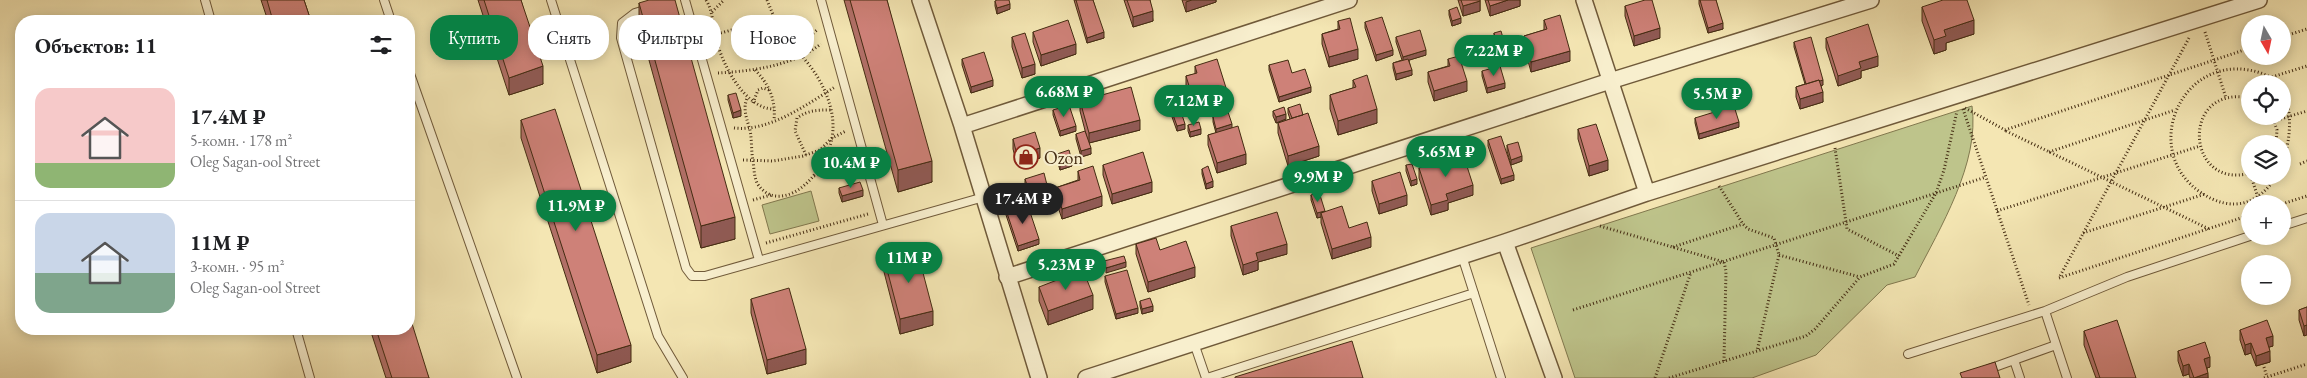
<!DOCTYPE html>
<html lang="ru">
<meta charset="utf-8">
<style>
body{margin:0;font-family:"EB Garamond",serif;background:#f6f6f6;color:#202124;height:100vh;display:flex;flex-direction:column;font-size:19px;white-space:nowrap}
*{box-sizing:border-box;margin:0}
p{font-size:16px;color:#757577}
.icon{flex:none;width:28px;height:28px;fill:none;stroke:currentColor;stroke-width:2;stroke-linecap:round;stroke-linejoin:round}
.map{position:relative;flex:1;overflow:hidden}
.panel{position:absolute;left:15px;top:15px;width:400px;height:320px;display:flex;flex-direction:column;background:#fff;border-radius:20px;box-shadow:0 2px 12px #0003}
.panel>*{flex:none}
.guide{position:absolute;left:430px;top:15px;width:475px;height:45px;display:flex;gap:10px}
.needle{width:32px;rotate:171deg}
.fabs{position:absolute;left:2241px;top:15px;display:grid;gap:10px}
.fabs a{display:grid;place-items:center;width:50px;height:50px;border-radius:50%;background:#fff;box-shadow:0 2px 12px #0003;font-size:25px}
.price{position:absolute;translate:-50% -42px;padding:0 11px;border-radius:18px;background:#0b8043;color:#fff;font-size:16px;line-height:32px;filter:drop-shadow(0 1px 2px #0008)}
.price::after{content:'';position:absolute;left:50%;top:30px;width:15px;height:11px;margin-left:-8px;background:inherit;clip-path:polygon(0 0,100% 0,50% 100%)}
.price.active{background:#222;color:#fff}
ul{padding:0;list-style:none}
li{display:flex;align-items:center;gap:15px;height:125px;padding:0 20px}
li+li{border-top:1px solid #e0e0e0}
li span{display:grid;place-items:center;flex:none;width:140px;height:100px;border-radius:15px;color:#555}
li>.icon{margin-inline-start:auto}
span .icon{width:60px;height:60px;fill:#fffc;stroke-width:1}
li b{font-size:21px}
h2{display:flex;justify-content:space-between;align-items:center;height:60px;padding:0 20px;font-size:21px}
.tag{padding:0 18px;border-radius:20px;background:#fff;box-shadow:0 2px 12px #0003;font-size:18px;line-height:45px}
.tag.active{background:#0b8043;color:#fff}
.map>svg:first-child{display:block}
.green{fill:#bec48b;stroke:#81784e}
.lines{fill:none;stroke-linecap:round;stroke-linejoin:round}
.lane-casing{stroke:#705a3a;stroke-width:10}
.street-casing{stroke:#705a3a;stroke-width:18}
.path{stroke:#442c12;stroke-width:3;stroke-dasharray:1 2.5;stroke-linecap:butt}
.lane{stroke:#f8efce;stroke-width:8}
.street{stroke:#f8efce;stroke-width:15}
.wall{fill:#b16f67;stroke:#442c12}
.shaded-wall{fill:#905a54;stroke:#442c12}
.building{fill:#ce8178;stroke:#442c12}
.labels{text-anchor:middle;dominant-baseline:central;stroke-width:4;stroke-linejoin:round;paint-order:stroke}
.poi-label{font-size:18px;fill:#442c12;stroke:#f8efce;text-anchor:start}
</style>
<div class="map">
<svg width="2307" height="378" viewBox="0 0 2307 378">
<rect width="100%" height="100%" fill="#f4e6b3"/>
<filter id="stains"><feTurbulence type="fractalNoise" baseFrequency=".004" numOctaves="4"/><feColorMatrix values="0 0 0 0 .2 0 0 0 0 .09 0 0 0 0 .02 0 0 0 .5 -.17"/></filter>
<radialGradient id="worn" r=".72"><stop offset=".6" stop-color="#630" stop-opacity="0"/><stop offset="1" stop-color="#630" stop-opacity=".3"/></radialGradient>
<path class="green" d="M1972,106C1980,163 1940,228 1915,277L1887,285L1816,355L1752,378H1575L1531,248Z
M811,191L819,221L770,234L762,205Z"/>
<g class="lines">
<g class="lane-casing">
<path id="lane" d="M205,0L211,21
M384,0L391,21
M551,0L658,336L683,378
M685,0L759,260
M821,0L883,225
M648,9L635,13L622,23L621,38L686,268L692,276H705L984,197
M409,71L517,378
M2282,226L2307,218
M1462,256L1501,378
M2045,311L2067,378
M296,329L310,378
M1194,343L1206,378
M1908,354L2045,311L2127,277L2250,236
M2014,360L2056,345
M1989,369L2014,360L2020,378
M1207,378L1474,293"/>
</g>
<g class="street-casing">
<path id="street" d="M920,0L962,126L1039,378
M1584,0L1647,193
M962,126L1349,0
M1505,242L1554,378
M1007,277L1610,81L1871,0
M1086,378L1505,242L1647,193L2259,0"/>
</g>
<path class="path" d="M706,0C713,11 712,22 715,34C720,61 744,109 774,109
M767,0L774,17L777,32
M712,12L724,0
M707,32C718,36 725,31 736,29C752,27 770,27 784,35C795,42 799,52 806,61C823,81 837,111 832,138C827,163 803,199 775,196C768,195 761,190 757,183C754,176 754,168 753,161C751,152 752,133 749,127C746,116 743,109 747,98
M2205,32L2226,98
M2282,37L2307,29
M2189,38L2059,278L2250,215
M797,47L817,30
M755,70C769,84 776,100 774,120
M718,73C753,71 792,66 821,44
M2272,77L2307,66
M2280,84C2271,76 2260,72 2249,70C2179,58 2141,151 2200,192C2267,238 2307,141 2282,86
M2250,98C2179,84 2186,191 2250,173
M753,103L758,90L763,88L769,90
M1965,108L2005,130L2250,48
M1963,109L2029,305
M2272,116L2277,130L2276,144
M2274,121L2307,111
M734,128C769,132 806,105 835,87
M2006,131L2209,229
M1835,148L1847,229L1899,256
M2049,152L2175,110
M806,155L795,131L797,118C808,110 818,110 831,110
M743,160L773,161L803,156L820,150L832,138L846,131
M2300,164L2307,161
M814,176L835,169L856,172
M2251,176L2260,204
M1719,186L1743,224L1748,229L1774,238L1779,255L1757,351
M753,200L771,195
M2282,204L2307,196
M1997,211L2200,146
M1600,226L1724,262L1726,271L1724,361
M2083,233L2205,194
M766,243L868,214
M1673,247L1743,224
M1779,255L1860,277
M1573,310L1986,177
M2264,367L2267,377
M1655,378L1691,272
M1669,378L1806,336L1815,329L1860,277L1894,264L1936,193L1944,170L1957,111
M2264,378L2307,364"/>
<use href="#lane" class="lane"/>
<use href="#street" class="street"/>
</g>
<path class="wall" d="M261,0H304L311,21H268Z
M478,0H521L543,84L509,95Z
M844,0H887L932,182L898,192Z
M1074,0H1093L1104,38L1087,43Z
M1124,0H1150L1153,21L1133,27Z
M1182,0H1216V2L1186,12Z
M1458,0H1480V11L1463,16Z
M1485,0H1520V6L1490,16Z
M1699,0H1716L1723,29L1708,33L1699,4Z
M995,1L1010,9L997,14L995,6Z
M639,3L735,239L701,248L639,24Z
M1625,6L1660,38L1634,46L1625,16Z
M1922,7L1974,34L1946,43V50L1934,54L1922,21Z
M1449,10L1461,23L1452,26L1449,15Z
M1544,20L1570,61L1531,72L1524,46V36L1544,30Z
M1338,21L1358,59L1329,67L1322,44V34L1338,29Z
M1365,22L1393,55L1376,61L1365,28Z
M1033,32L1076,54L1041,66L1033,42Z
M1494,33L1505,50L1498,52L1494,38Z
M1012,37L1035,74L1022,78L1012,47Z
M1396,37L1426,55L1409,60L1412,75L1396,80L1393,68V63L1402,60L1396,42Z
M1826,38L1878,66L1861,71V78L1838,86L1826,48Z
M1794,42L1823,85H1821L1823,102L1800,109L1796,97V87L1805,84L1794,47Z
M962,59L993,86L971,93L962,65Z
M1448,59L1467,91L1434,101L1428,82V72L1448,66Z
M1269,65L1292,73L1311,92L1279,102L1269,70Z
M1195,66L1227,101L1194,112L1186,86V76L1195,74Z
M1482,71L1505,88L1487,93L1482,76Z
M1353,80L1377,123L1338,135L1330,109V95L1353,88Z
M728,95L741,116L733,118L728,100Z
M1080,101L1140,130L1089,143L1091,154L1081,157L1076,139V134L1087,138L1080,111Z
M1288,108L1303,115L1319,156L1288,166L1278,133V123L1290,119L1288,113Z
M1053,110L1076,131L1060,136L1053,115Z
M1273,111L1286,119L1276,123L1273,116Z
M1172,112L1185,129L1177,131L1172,117Z
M1213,117L1232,128L1246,164L1217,173L1208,145V135L1216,133L1213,122Z
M1695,118L1739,127L1699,139L1695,123Z
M521,120L631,362L597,373L521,138Z
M1188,125L1201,134L1190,137L1188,131Z
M1578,129L1608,170L1589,176L1578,139Z
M1013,139L1040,158L1017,165L1013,149Z
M1488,140L1514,180L1501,184L1488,146Z
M1507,145L1522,161L1511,165L1507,151Z
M1057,154L1072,166L1060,170L1057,160Z
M1103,165L1152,192L1112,204L1103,175Z
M1406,165L1417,184L1411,186L1406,171Z
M1419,168L1473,195L1448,203V210L1431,215L1419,178Z
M1202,169L1213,187L1206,189L1202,174Z
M1078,171L1102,206L1062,219L1055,198V188L1078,180Z
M1025,179L1047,190L1029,196L1025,184Z
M1372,181L1407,205L1379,214L1372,191Z
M839,188L863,196L842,202L839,193Z
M1311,195L1325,212L1349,228L1371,247L1332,259L1321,223V217L1317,218L1311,200Z
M1006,210L1039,244L1018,251L1006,215Z
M1231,226L1287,254L1258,262V270L1243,275L1231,236Z
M1136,244L1160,250L1195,277L1148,292L1136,254Z
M884,258L933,325L900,334L884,272Z
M1105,276L1138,313L1116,319L1105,282Z
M1039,287L1093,309L1048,325L1039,301Z
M751,299L806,364L767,374L751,313Z
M1140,301L1153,311L1142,314L1140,306Z
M2307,307L2304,336L2299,320V310Z
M370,329H409L429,378H386Z
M2240,330L2273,346L2269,347L2270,362L2256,366L2251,353L2245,355L2240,340Z
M2084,331L2136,378H2096L2084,345Z
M2178,351L2210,367L2207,368L2208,378H2190L2189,374L2183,376L2178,361Z"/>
<path class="shaded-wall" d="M1192,0H1216V2L1186,12V2Z
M1508,0H1520V6L1490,16V6Z
M1480,1V11L1463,16V6Z
M1010,4V9L997,14V8Z
M1153,11V21L1133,27V17Z
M1461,18V23L1452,26V21Z
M1974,20V34L1946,43V50L1934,54V40L1944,30Z
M1723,23V29L1708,33V28Z
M1660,28V38L1634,46V36Z
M1104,32V38L1087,43V38Z
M1076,44V54L1041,66V55Z
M1505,45V50L1498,52V47Z
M1358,49V59L1329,67V57Z
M1393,50V55L1376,61V55Z
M1426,50V55L1403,62V57Z
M1570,51V61L1531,72V62Z
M1878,56V66L1861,71V78L1838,86V76L1859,62Z
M1035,64V74L1022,78V68Z
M543,66V84L509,95V78Z
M1412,70V75L1396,80V74Z
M993,80V86L971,93V87Z
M1823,80V85L1806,90V84Z
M1467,81V91L1434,101V91Z
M1505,83V88L1487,93V88Z
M1311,87V92L1279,102V97Z
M1227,91V101L1194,112V102Z
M1823,92V102L1800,109V99Z
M1377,109V123L1338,135V121Z
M741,110V116L733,118V113Z
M1286,114V119L1276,123V117Z
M1140,120V130L1089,143V133Z
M1739,122V127L1699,139V134Z
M1185,124V129L1177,131V126Z
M1232,124V129L1216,134V129Z
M1076,126V131L1060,136V131Z
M1201,129V134L1190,137V132Z
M1319,146V156L1288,166V156Z
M1040,148V158L1017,165V155Z
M1091,148V154L1081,157V151Z
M1246,154V164L1217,173V163Z
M1522,156V161L1511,165V160Z
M1608,160V170L1589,176V166Z
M932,161V182L898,192V170Z
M1072,161V166L1060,170V164Z
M1514,175V180L1501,184V179Z
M1417,179V184L1411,186V181Z
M1213,181V187L1206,189V184Z
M1152,182V192L1112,204V194Z
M1047,185V190L1029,196V191Z
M1473,185V195L1448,203V210L1431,215V205L1446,194Z
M863,190V196L842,202V196Z
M1407,195V205L1379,214V204Z
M1102,196V206L1062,219V209Z
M1325,211L1321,213V217L1317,218V213Z
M735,217V239L701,248V226Z
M1371,237V247L1332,259V249Z
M1039,239V244L1018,251V246Z
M1287,244V254L1258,262V270L1243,275V265L1256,253Z
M1126,262V267L1106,273V268Z
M1195,267V277L1148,292V282Z
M1093,295V309L1048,325V311Z
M1153,306V311L1142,314V309Z
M1138,308V313L1116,319V314Z
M933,311V325L900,334V319Z
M2307,325V335L2304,336V326Z
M2273,336V346L2266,348V338Z
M2251,343V353L2245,355V345Z
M631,345V362L597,373V355Z
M806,349V364L767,374V360Z
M2270,351V362L2256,366V356Z
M2210,357V367L2204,369V359Z
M2189,364V374L2183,376V366Z
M2208,373V378H2194Z"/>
<path class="building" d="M267,0H304L311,21H273Z
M484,0H521L543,66L509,78Z
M649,0H675L735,217L701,226L639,3Z
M850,0H887L932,161L898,170Z
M997,0H1009L1010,4L997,8L995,1Z
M1076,0H1093L1104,32L1087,38Z
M1127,0H1150L1153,11L1133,17Z
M1461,0H1480V1L1463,6Z
M1488,0H1508L1490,6Z
M1645,0H1652L1660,28L1634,36L1625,6Z
M1700,0H1716L1723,23L1708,28Z
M1943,0H1967L1974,20L1944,30L1946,36L1934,40L1922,7Z
M1457,7L1461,18L1452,21L1449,10Z
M1560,15L1570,51L1531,62L1524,36L1547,29L1544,20Z
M1382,17L1393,50L1376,55L1365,22Z
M1350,18L1358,49L1329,57L1322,34L1340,29L1338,21Z
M1068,20L1076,44L1041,55L1033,32Z
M1868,24L1878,56L1859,62L1861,68L1838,76L1826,38Z
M1420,30L1426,50L1403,57L1396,37Z
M1501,31L1505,45L1498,47L1494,33Z
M1025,33L1035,64L1022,68L1012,37Z
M1811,37L1823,80L1820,81L1819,80L1806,84L1794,42Z
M984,52L993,80L971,87L962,59Z
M1459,56L1467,81L1434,91L1428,72L1450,66L1448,59Z
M1217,59L1227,91L1194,102L1186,76L1197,73L1195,66Z
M1408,59L1412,70L1396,74L1393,63Z
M1288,60L1292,73L1305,69L1311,87L1279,97L1269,65Z
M1500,66L1505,83L1487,88L1482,71Z
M1367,75L1377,109L1338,121L1330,95L1356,87L1353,80Z
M1819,80L1823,92L1800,99L1796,87Z
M1131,87L1140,120L1089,133L1080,101Z
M736,93L741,110L733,113L728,95Z
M1300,104L1303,115L1292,118L1288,108Z
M1069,105L1076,126L1060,131L1053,110Z
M1734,106L1739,122L1699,134L1695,118Z
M1284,107L1286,114L1276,117L1273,111Z
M555,109L631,345L597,355L521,120Z
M1180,109L1185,124L1177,126L1172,112Z
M1228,112L1232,124L1216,129L1213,117Z
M1308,113L1319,146L1288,156L1278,123Z
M1199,122L1201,129L1190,132L1188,125Z
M1596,124L1608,160L1589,166L1578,129Z
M1238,126L1246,154L1217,163L1208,135Z
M1085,131L1091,148L1081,151L1076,134Z
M1035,132L1040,148L1017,155L1013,139Z
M1501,136L1514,175L1501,179L1488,140Z
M1518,142L1522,156L1511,160L1507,145Z
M1069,150L1072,161L1060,164L1057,154Z
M1143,152L1152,182L1112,194L1103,165Z
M1463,154L1473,185L1446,194L1448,200L1431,205L1419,168Z
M1412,164L1417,179L1411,181L1406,165Z
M1093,166L1102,196L1062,209L1055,188L1080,180L1078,171Z
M1208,166L1213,181L1206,184L1202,169Z
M1400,172L1407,195L1379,204L1372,181Z
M1044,173L1047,185L1029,191L1025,179Z
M860,182L863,190L842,196L839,188Z
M1319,192L1325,211L1317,213L1311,195Z
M1027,203L1039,239L1018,246L1006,210Z
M1342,206L1349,228L1367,222L1371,237L1332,249L1321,213Z
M1277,212L1287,244L1256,253L1258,260L1243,265L1231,226Z
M1156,238L1160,250L1186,241L1195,267L1148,282L1136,244Z
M917,250L933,311L900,319L884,258Z
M1124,256L1126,262L1106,268L1104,261Z
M1083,270L1093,295L1048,311L1039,287Z
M1127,270L1138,308L1116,314L1105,276Z
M789,288L806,349L767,360L751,299Z
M1150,298L1153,306L1142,309L1140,301Z
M2307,307V325L2304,326L2299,310Z
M409,314L429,378H392L376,329H409Z
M2117,320L2136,378H2100L2084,331Z
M2267,320L2273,336L2266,338L2270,351L2256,356L2251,343L2245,345L2240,330Z
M1352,341L1363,378H1235V377Z
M2205,342L2210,357L2204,359L2208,373L2194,378L2189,364L2183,366L2178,351Z
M1995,362L2000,378H1962L1960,373Z"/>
<defs>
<g id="shop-ring" transform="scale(1.25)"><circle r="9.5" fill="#f8efce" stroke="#8f2418" stroke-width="1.5"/><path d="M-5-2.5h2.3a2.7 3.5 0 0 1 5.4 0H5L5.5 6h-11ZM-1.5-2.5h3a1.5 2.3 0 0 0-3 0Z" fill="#8f2418"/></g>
</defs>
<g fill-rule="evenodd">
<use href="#shop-ring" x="1026" y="157"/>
</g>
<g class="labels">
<g class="poi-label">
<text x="1044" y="157">Ozon</text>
</g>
</g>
<rect width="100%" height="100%" filter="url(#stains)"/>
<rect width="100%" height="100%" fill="url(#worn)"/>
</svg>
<div class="fabs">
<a><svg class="needle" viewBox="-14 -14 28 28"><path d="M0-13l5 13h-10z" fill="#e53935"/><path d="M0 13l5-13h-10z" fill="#757577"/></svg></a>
<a><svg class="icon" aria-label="locate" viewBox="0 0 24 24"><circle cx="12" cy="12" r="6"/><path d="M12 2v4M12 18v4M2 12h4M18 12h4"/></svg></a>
<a><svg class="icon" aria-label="layers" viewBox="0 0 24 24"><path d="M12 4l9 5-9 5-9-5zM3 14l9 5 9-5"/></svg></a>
<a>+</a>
<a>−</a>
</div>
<b class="price" style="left:1494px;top:77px">7.22M ₽</b>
<b class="price" style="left:1064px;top:118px">6.68M ₽</b>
<b class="price" style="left:1717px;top:120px">5.5M ₽</b>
<b class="price" style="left:1194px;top:127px">7.12M ₽</b>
<b class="price" style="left:1446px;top:178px">5.65M ₽</b>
<b class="price" style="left:851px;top:189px">10.4M ₽</b>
<b class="price" style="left:1318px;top:203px">9.9M ₽</b>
<b class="price active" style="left:1023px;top:225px">17.4M ₽</b>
<b class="price" style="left:576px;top:232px">11.9M ₽</b>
<b class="price" style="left:909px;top:284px">11M ₽</b>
<b class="price" style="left:1066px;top:291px">5.23M ₽</b>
<div class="guide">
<a class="tag active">Купить</a>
<a class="tag">Снять</a>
<a class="tag">Фильтры</a>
<a class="tag">Новое</a>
</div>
<section class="panel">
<h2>Объектов: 11<svg class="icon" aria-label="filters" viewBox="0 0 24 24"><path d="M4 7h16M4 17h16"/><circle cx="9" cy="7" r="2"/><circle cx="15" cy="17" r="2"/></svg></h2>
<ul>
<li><span style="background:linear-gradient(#f6c9c9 75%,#8fb573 0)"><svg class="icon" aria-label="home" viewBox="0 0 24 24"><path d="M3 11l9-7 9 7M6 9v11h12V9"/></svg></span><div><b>17.4M ₽</b><p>5-комн. · 178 m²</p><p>Oleg Sagan-ool Street</p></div></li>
<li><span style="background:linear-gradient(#c9d6e8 60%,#7fa58c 0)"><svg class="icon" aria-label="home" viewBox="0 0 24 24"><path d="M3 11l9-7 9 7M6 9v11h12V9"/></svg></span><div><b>11M ₽</b><p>3-комн. · 95 m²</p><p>Oleg Sagan-ool Street</p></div></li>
</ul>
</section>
</div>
